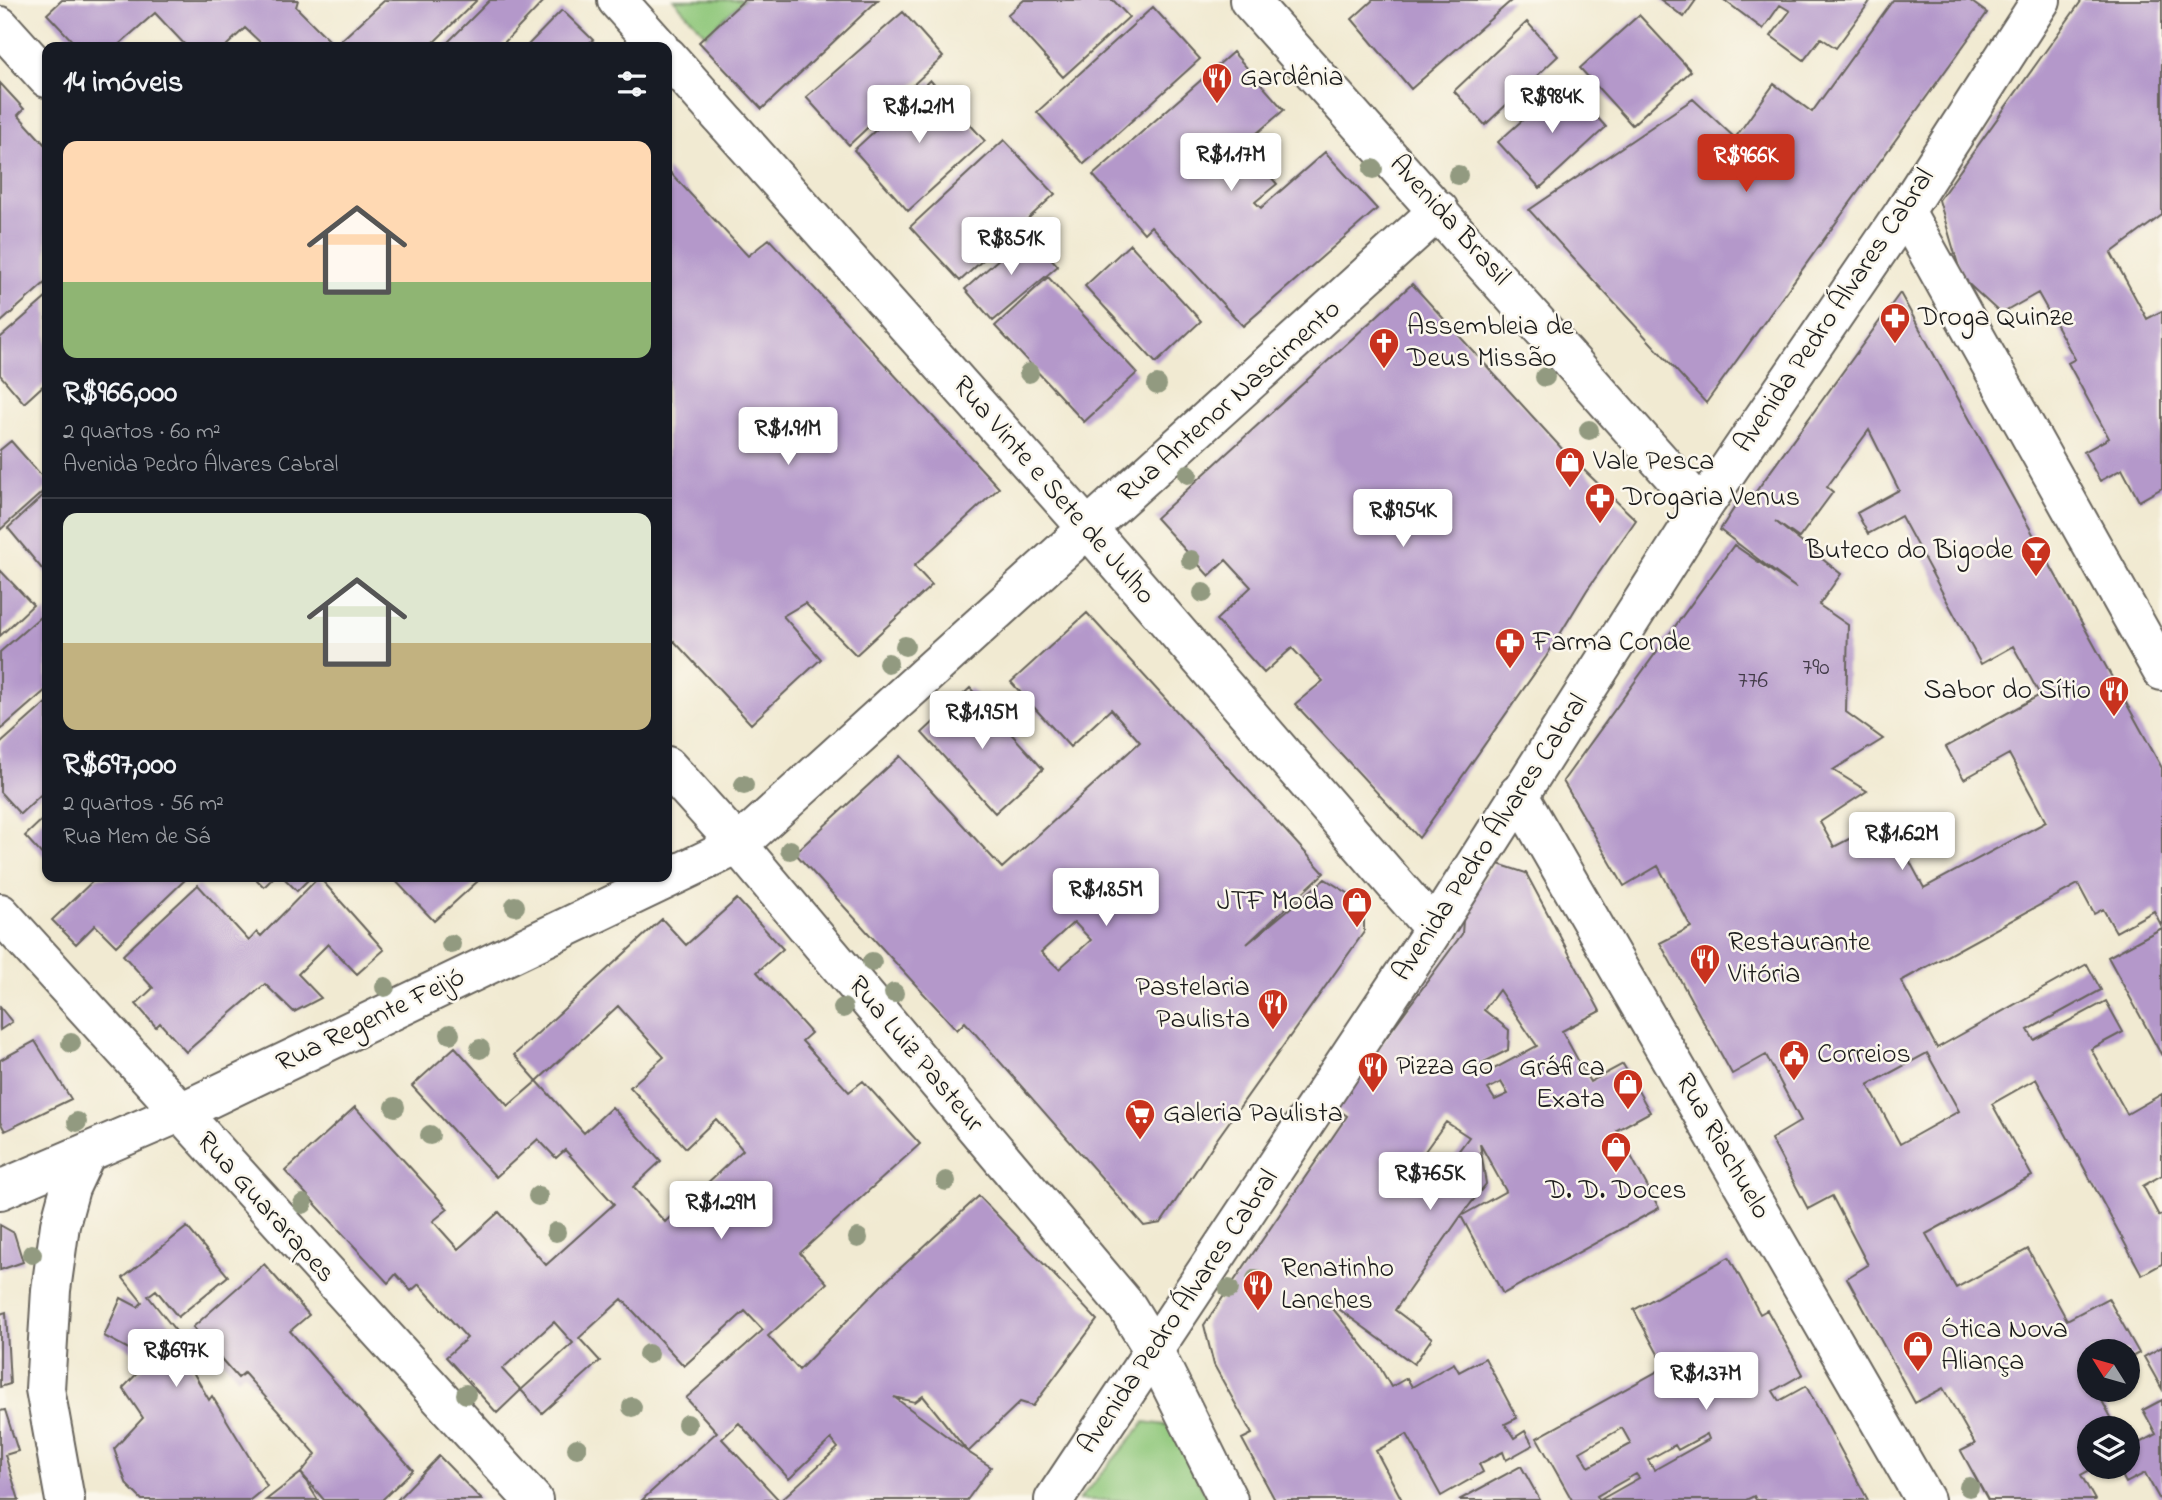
<!DOCTYPE html>
<html lang="pt">
<meta charset="utf-8">
<style>
body{margin:0;font-family:"Indie Flower",sans-serif;background:#20242c;color:#f1f3f6;height:100vh;display:flex;flex-direction:column;font-size:26px;white-space:nowrap}
*{box-sizing:border-box;margin:0}
p{font-size:23px;color:#9ea1a6}
.icon{flex:none;width:38px;height:38px;fill:none;stroke:currentColor;stroke-width:2;stroke-linecap:round;stroke-linejoin:round}
.map{position:relative;flex:1;overflow:hidden}
.drawer{position:absolute;left:42px;top:42px;width:630px;height:840px;display:flex;flex-direction:column;background:#171b24;border-radius:14px;box-shadow:0 2px 5px #0004}
.drawer>*{flex:none}
.needle{width:46px;rotate:307deg}
.tools{position:absolute;left:2077px;top:1339px;display:grid;gap:14px}
.tools a{display:grid;place-items:center;width:63px;height:63px;border-radius:50%;background:#171b24;box-shadow:0 2px 5px #0004;font-size:35px}
.price{position:absolute;translate:-50% -60px;padding:0 16px;border-radius:7px;background:#fff;color:#222;font-size:23px;line-height:46px;filter:drop-shadow(0 2px 4px #0008)}
.price::after{content:'';position:absolute;left:50%;top:42px;width:21px;height:16px;margin-left:-10px;background:inherit;clip-path:polygon(0 0,100% 0,50% 100%)}
.price.on{background:#c8321e;color:#fff}
ul{padding:0;list-style:none}
li{display:grid;align-content:center;gap:14px;height:371px;padding:0 21px}
li+li{border-top:2px solid #363941}
li span{display:grid;place-items:center;height:217px;border-radius:14px;color:#555}
li>.icon{margin-inline-start:auto}
span .icon{width:126px;height:126px;fill:#fffc;stroke-width:1}
li b{font-size:30px}
h2{display:flex;justify-content:space-between;align-items:center;height:84px;padding:0 21px;font-size:30px}
.map>svg:first-child{display:block}
.green{fill:#8fc77a;stroke:#56724b;stroke-width:2}
.building{fill:#b498ca;fill-rule:evenodd}
.lines{fill:none;stroke-linecap:round;stroke-linejoin:round}
.minor-casing{stroke:#67645c;stroke-width:42}
.major-casing{stroke:#67645c;stroke-width:42}
.minor{stroke:#fff;stroke-width:38}
.major{stroke:#fff;stroke-width:38}
.tree{fill:#929a80}
.labels{text-anchor:middle;dominant-baseline:central;stroke-width:5;stroke-linejoin:round;paint-order:stroke}
.number-label{font-size:24px;fill:#423b48}
.poi-label{font-size:28px;fill:#1c1c1c;stroke:#fbf7ec;text-anchor:start}
.street-label{font-size:28px;fill:#1c1c1c;stroke:#fbf7ec}
</style>
<div class="map">
<svg width="2162" height="1500" viewBox="0 0 2162 1500">
<rect width="100%" height="100%" fill="#fbf7ec"/>
<filter id="ink" filterUnits="userSpaceOnUse"><feTurbulence type="fractalNoise" baseFrequency=".0143" numOctaves="2"/><feDisplacementMap in="SourceGraphic" scale="14" xChannelSelector="R" yChannelSelector="G"/><feConvolveMatrix kernelMatrix="1 2 1 2 8 2 1 2 1" color-interpolation-filters="sRGB"/></filter>
<filter id="wash" filterUnits="userSpaceOnUse"><feTurbulence type="fractalNoise" baseFrequency=".00686" numOctaves="4" result="noise"/><feDisplacementMap in="SourceGraphic" scale="28" xChannelSelector="R" yChannelSelector="G"/><feGaussianBlur stdDeviation="1.57" result="paint"/><feColorMatrix in="noise" values="0 0 0 0 0 0 0 0 0 0 0 0 0 0 0 0 0 1.4 0 .05"/><feComposite in="paint" operator="in"/></filter>
<g filter="url(#wash)">
<rect width="100%" height="100%" fill="#f1ead2"/>
<path class="green" d="M674,0H744L706,35Z
M1145,1422L1171,1426L1208,1500H1079Z"/>
<g id="blocks">
<path class="building" d="M62,0H298L296,7L335,46L385,0H477L429,47H265L245,28L225,47H187L155,13L116,47H78L47,14Z
M490,0H545L500,47H443Z
M744,0H878L762,109L699,42Z
M1024,0H1113L1129,17L1063,77L1007,15Z
M1373,0H1512L1411,89L1352,19Z
M1661,0H1696L1684,17Z
M1724,0H1871L1836,48L1821,38L1804,60L1771,36L1790,11L1780,5L1763,29Z
M1893,0H1969L1987,13L1706,403L1529,210L1693,99L1735,138L1774,84L1812,112Z
M2082,0H2162V215L2111,253L2147,319L2162,311V488L2139,501L2122,469L2100,481L2084,452L2109,438L2068,363L2075,359L2038,293L2001,314L1962,278L1939,200Z
M1153,7L1200,59L1084,164L1037,112Z
M562,10L593,40L584,47H526Z
M903,12L943,57L849,145L806,97Z
M1639,15L1691,71L1632,125L1580,68Z
M1527,22L1558,56L1485,125L1454,91Z
M1233,52L1284,110L1243,145L1277,184L1255,202L1261,208L1325,152L1377,209L1243,326L1151,226L1144,233L1093,175Z
M930,80L985,141L908,211L854,150Z
M1565,82L1606,127L1540,188L1498,142Z
M0,83L24,109L18,115L47,147V281L0,323Z
M1004,140L1055,194L960,281L910,227Z
M667,169L748,256L769,239L999,488L914,566L932,585L856,655L805,603L783,616L821,659L751,724L674,641L667,648Z
M1028,233L1058,266L993,321L965,289Z
M1130,244L1201,321L1156,363L1085,286Z
M1048,277L1137,373L1084,422L995,326Z
M1412,284L1564,451L1636,520L1587,590L1546,657L1419,838L1295,704L1323,681L1292,648L1264,673L1216,620L1251,587L1226,560L1209,576L1156,518Z
M1900,293L2162,768V927L2154,911L2116,932L2103,909L2094,914L2078,884L1901,981L1937,1048L2087,964L2101,990L2028,1030L2034,1040L2106,1001L2123,1032L2091,1049L2127,1114L2162,1094V1175L2143,1186L2159,1216L2162,1214V1264L2142,1275L2036,1079L1992,1104L2032,1176L1926,1234L1956,1288L2028,1249L2067,1320L2108,1298L2139,1353L2128,1359V1351H2090V1390H2096L2117,1428H2090V1466H2097L2081,1475L2095,1500H1988L1961,1451L1975,1444L1943,1388L1915,1403L1847,1278L1868,1265L1832,1196L1808,1209L1771,1139L1801,1121L1766,1055L1732,1074L1660,943L1691,927L1658,866L1624,886L1563,781L1734,545L1796,588L1720,530L1742,496L1749,501ZM1869,430L1899,490L1857,513L1868,534L1901,516L1981,664L2013,646L2040,695L1946,747L1964,779L2009,754L2046,822L1924,888L1887,819L1834,847L1820,822L1867,791L1833,770L1883,739L1846,712L1848,625L1819,605L1841,574L1775,521L1799,538L1833,492L1827,487ZM1927,1053L1959,1111L1900,1144L1868,1085Z
M47,297V382L24,403L0,375V338Z
M11,441L47,482V488L0,530V450Z
M47,492V575L8,528Z
M0,570L33,605L0,636Z
M47,611V689L0,730V652Z
M1087,613L1324,873L1247,944L1325,879L1364,903V932L1217,1139L1161,1223L1144,1226L965,1022L957,1030L795,853L900,756L1002,868L1140,742L1111,709L1070,747L1011,682ZM1074,922L1091,940L1059,969L1041,952Z
M970,688L1043,769L995,813L922,733Z
M47,702V789L20,814L0,792V744Z
M47,815V860L25,836Z
M1495,863L1526,873L1600,1011L1562,1031L1590,1082L1623,1064L1650,1112L1617,1130L1659,1208L1503,1294L1461,1216L1395,1310L1432,1338L1414,1364L1325,1299L1378,1364L1391,1387L1407,1378L1412,1387L1454,1363L1459,1372L1485,1358L1517,1418L1505,1424L1514,1438L1525,1431L1533,1445L1506,1460L1503,1452L1479,1464L1483,1472L1441,1496L1407,1434L1376,1451L1402,1500H1275L1242,1439L1252,1434L1214,1365L1204,1325L1347,1116L1335,1107L1462,934L1464,906ZM1499,990L1537,1046L1481,1076L1480,1064L1508,1050L1509,1030L1484,1010ZM1501,1082L1508,1094L1495,1100L1488,1089ZM1446,1122L1469,1137L1436,1181L1415,1165ZM1480,1144L1506,1191L1461,1216L1486,1184Z
M97,877H188L116,946L95,925L76,944L52,920Z
M254,877H274L264,887Z
M283,877H311L297,891Z
M319,877L384,950L357,974L328,944L298,974L321,998L294,1012L265,984L186,1052L160,1023L156,1027L136,1004L153,988L123,955L198,885L249,941L257,932L261,936Z
M392,877H474L478,881L434,921Z
M737,899L783,949L757,972L811,1033L802,1041L849,1092L863,1081L920,1144L800,1253L827,1283L768,1336L799,1370L882,1285L979,1196L1097,1320L1033,1406L1020,1402L968,1452L991,1467L967,1500H781L838,1448L831,1439L789,1479L739,1423L722,1439L779,1500H642L717,1432L686,1398L763,1330L745,1311L684,1366L622,1299L579,1338L600,1361L542,1413L521,1390L573,1343L554,1322L502,1369L521,1390L497,1413L446,1357L467,1338L419,1284L411,1291L396,1274L388,1283L285,1171L355,1107L448,1209L433,1221L458,1249L499,1212L546,1265L614,1204L565,1150L556,1158L538,1139L496,1177L412,1086L455,1047L508,1106L537,1081L584,1133L612,1107L661,1161L633,1187L665,1222L743,1150L716,1119L686,1148L630,1087L664,1057L618,1006L537,1081L514,1055L662,919L686,945ZM923,1396L968,1452L894,1397L915,1402Z
M2162,928V1056L2108,957Z
M0,1007L12,1022L0,1030Z
M35,1041L71,1099L5,1131L0,1122V1060Z
M0,1225L14,1233L23,1262L0,1270Z
M187,1227L228,1276L178,1317L156,1290L148,1296L198,1359L189,1365L209,1400L212,1396L267,1486L250,1500H142L127,1485L114,1449L143,1418L123,1388L150,1360L104,1336L121,1298L138,1307L142,1302L123,1278Z
M1729,1257L1760,1314L1767,1310L1803,1374L1773,1391L1779,1401L1806,1386L1868,1500H1756L1754,1496L1746,1500H1600L1639,1478L1636,1474L1597,1496L1599,1500H1572L1537,1438L1665,1367L1634,1310ZM1622,1428L1631,1444L1589,1467L1580,1452ZM1707,1434L1709,1439L1654,1470L1648,1460L1675,1445L1678,1450Z
M264,1264L309,1315L290,1331L413,1470L382,1500H324L301,1473L316,1454L244,1373L238,1378L193,1327Z
M6,1312L10,1384L0,1387V1314Z
M2162,1347V1389L2144,1357Z
M2162,1400V1500H2160L2145,1473L2126,1483L2117,1466H2128V1449L2156,1434L2143,1410Z
M5,1410L18,1451L5,1455L19,1500H0V1411Z
M439,1456L482,1500H397Z
M1521,1466L1540,1500H1459Z
M301,1473L318,1500H266Z"/>
</g>
</g>
<g filter="url(#ink)">
<use href="#blocks" fill-opacity="0" stroke="#67645c" stroke-width="2"/>
<g class="lines">
<g class="minor-casing">
<path id="minor" d="M617,0L659,47
M1249,0L1702,508
M0,26L47,78
M667,56L1089,530L1434,929
M1905,211L2162,671
M667,766L738,845L1127,1307L1154,1351L1228,1500
M1518,794L1925,1500
M0,913L533,1500
M0,1190L179,1113L738,845L1439,210
M65,1500L45,1389L51,1290L60,1225L70,1188L85,1156"/>
</g>
<g class="major-casing">
<path id="major" d="M1054,1500L1434,929L1702,508L1905,211L2041,0"/>
</g>
<use href="#minor" class="minor"/>
<use href="#major" class="major"/>
</g>
<g class="tree">
<circle cx="1373" cy="169" r="10"/>
<circle cx="1458" cy="175" r="10"/>
<circle cx="1029" cy="373" r="10"/>
<circle cx="1545" cy="377" r="10"/>
<circle cx="1157" cy="385" r="10"/>
<circle cx="1589" cy="430" r="10"/>
<circle cx="1188" cy="474" r="10"/>
<circle cx="1191" cy="560" r="10"/>
<circle cx="1203" cy="593" r="10"/>
<circle cx="905" cy="646" r="10"/>
<circle cx="888" cy="663" r="10"/>
<circle cx="744" cy="785" r="10"/>
<circle cx="790" cy="850" r="10"/>
<circle cx="515" cy="906" r="10"/>
<circle cx="451" cy="944" r="10"/>
<circle cx="872" cy="962" r="10"/>
<circle cx="385" cy="987" r="10"/>
<circle cx="894" cy="993" r="10"/>
<circle cx="843" cy="1008" r="10"/>
<circle cx="450" cy="1034" r="10"/>
<circle cx="71" cy="1043" r="10"/>
<circle cx="480" cy="1049" r="10"/>
<circle cx="395" cy="1107" r="10"/>
<circle cx="77" cy="1122" r="10"/>
<circle cx="430" cy="1135" r="10"/>
<circle cx="1451" cy="1173" r="10"/>
<circle cx="946" cy="1181" r="10"/>
<circle cx="538" cy="1196" r="10"/>
<circle cx="303" cy="1204" r="10"/>
<circle cx="556" cy="1232" r="10"/>
<circle cx="858" cy="1238" r="10"/>
<circle cx="32" cy="1254" r="10"/>
<circle cx="1256" cy="1279" r="10"/>
<circle cx="1229" cy="1289" r="10"/>
<circle cx="648" cy="1354" r="10"/>
<circle cx="466" cy="1394" r="10"/>
<circle cx="632" cy="1407" r="10"/>
<circle cx="687" cy="1424" r="10"/>
<circle cx="577" cy="1448" r="10"/>
<circle cx="1969" cy="1487" r="10"/>
</g>
</g>
<defs>
<g id="restaurant-pin" transform="scale(1.575)"><path d="M0 17L-7.5 6A9.5 9.5 0 1 1 7.5 6Z" fill="#c8321e" stroke="#fbf7ec"/><path d="M-5-6h1v4h1v-4h1v4h1v-4h1v5L-1.5 .5V6h-2V.5L-5-1ZM5-6V6H3V1.5H1.5Q1.5-4 5-6Z" fill="#fff"/></g>
<g id="pharmacy-pin" transform="scale(1.575)"><path d="M0 17L-7.5 6A9.5 9.5 0 1 1 7.5 6Z" fill="#c8321e" stroke="#fbf7ec"/><path d="M-2-6h4v4h4v4h-4v4h-4v-4h-4v-4h4Z" fill="#fff"/></g>
<g id="church-pin" transform="scale(1.575)"><path d="M0 17L-7.5 6A9.5 9.5 0 1 1 7.5 6Z" fill="#c8321e" stroke="#fbf7ec"/><path d="M-1.2-6h2.4v3.5h3.3v2.4h-3.3V6h-2.4V-.1h-3.3v-2.4h3.3Z" fill="#fff"/></g>
<g id="shop-pin" transform="scale(1.575)"><path d="M0 17L-7.5 6A9.5 9.5 0 1 1 7.5 6Z" fill="#c8321e" stroke="#fbf7ec"/><path d="M-5-2.5h2.3a2.7 3.5 0 0 1 5.4 0H5L5.5 6h-11ZM-1.5-2.5h3a1.5 2.3 0 0 0-3 0Z" fill="#fff"/></g>
<g id="bar-pin" transform="scale(1.575)"><path d="M0 17L-7.5 6A9.5 9.5 0 1 1 7.5 6Z" fill="#c8321e" stroke="#fbf7ec"/><path d="M-6-5H6L.8 .8V4.5H3.5V6h-7V4.5H-.8V.8Z" fill="#fff"/></g>
<g id="civic-pin" transform="scale(1.575)"><path d="M0 17L-7.5 6A9.5 9.5 0 1 1 7.5 6Z" fill="#c8321e" stroke="#fbf7ec"/><path d="M-.6-6.5H3V-4.5H.6V-3L4-1V1h2V6H-6V1h2V-1L-.6-3ZM-1.2 2.5V6h2.4V2.5Z" fill="#fff"/></g>
<g id="supermarket-pin" transform="scale(1.575)"><path d="M0 17L-7.5 6A9.5 9.5 0 1 1 7.5 6Z" fill="#c8321e" stroke="#fbf7ec"/><path d="M-6-5.5h2.5l.6 2H6L4.5 2H-2.5L-4.4-4H-6ZM-1.5 3.2a1.3 1.3 0 1 0 .1 0ZM3 3.2a1.3 1.3 0 1 0 .1 0Z" fill="#fff"/></g>
</defs>
<g fill-rule="evenodd">
<use href="#restaurant-pin" x="1217" y="78"/>
<use href="#pharmacy-pin" x="1895" y="318"/>
<use href="#church-pin" x="1384" y="343"/>
<use href="#shop-pin" x="1570" y="462"/>
<use href="#pharmacy-pin" x="1600" y="498"/>
<use href="#bar-pin" x="2036" y="551"/>
<use href="#pharmacy-pin" x="1510" y="643"/>
<use href="#restaurant-pin" x="2114" y="691"/>
<use href="#shop-pin" x="1357" y="902"/>
<use href="#restaurant-pin" x="1705" y="959"/>
<use href="#restaurant-pin" x="1273" y="1004"/>
<use href="#civic-pin" x="1794" y="1055"/>
<use href="#restaurant-pin" x="1373" y="1067"/>
<use href="#shop-pin" x="1628" y="1084"/>
<use href="#supermarket-pin" x="1140" y="1114"/>
<use href="#shop-pin" x="1616" y="1147"/>
<use href="#restaurant-pin" x="1258" y="1285"/>
<use href="#shop-pin" x="1918" y="1346"/>
</g>
<g class="labels">
<g class="number-label">
<text x="1816" y="668">790</text>
<text x="1753" y="681">776</text>
</g>
<g class="poi-label">
<text x="1240" y="78">Gardênia</text>
<text x="1918" y="318">Droga Quinze</text>
<text x="1407" y="327">Assembleia de<tspan x="1407" dy="32">Deus Missão</tspan></text>
<text x="1593" y="462">Vale Pesca</text>
<text x="1623" y="498">Drogaria Venus</text>
<text x="2013" y="551" text-anchor="end">Buteco do Bigode</text>
<text x="1533" y="643">Farma Conde</text>
<text x="2091" y="691" text-anchor="end">Sabor do Sítio</text>
<text x="1334" y="902" text-anchor="end">JTF Moda</text>
<text x="1728" y="943">Restaurante<tspan x="1728" dy="32">Vitória</tspan></text>
<text x="1250" y="988" text-anchor="end">Pastelaria<tspan x="1250" dy="32">Paulista</tspan></text>
<text x="1817" y="1055">Correios</text>
<text x="1396" y="1067">Pizza Go</text>
<text x="1605" y="1068" text-anchor="end">Gráfica<tspan x="1605" dy="32">Exata</tspan></text>
<text x="1163" y="1114">Galeria Paulista</text>
<text x="1616" y="1191" text-anchor="middle">D. D. Doces</text>
<text x="1281" y="1269">Renatinho<tspan x="1281" dy="32">Lanches</tspan></text>
<text x="1941" y="1330">Ótica Nova<tspan x="1941" dy="32">Aliança</tspan></text>
</g>
<g class="street-label">
<text transform="translate(1449 221) rotate(48)">Avenida Brasil</text>
<text transform="translate(1835 311) rotate(-56)">Avenida Pedro Álvares Cabral</text>
<text transform="translate(1230 402) rotate(-42)">Rua Antenor Nascimento</text>
<text transform="translate(1053 491) rotate(49)">Rua Vinte e Sete de Julho</text>
<text transform="translate(1491 838) rotate(-57)">Avenida Pedro Álvares Cabral</text>
<text transform="translate(371 1021) rotate(-26)">Rua Regente Feijó</text>
<text transform="translate(915 1055) rotate(50)">Rua Luiz Pasteur</text>
<text transform="translate(1722 1147) rotate(60)">Rua Riachuelo</text>
<text transform="translate(265 1208) rotate(48)">Rua Guararapes</text>
<text transform="translate(1179 1312) rotate(-56)">Avenida Pedro Álvares Cabral</text>
</g>
</g>
</svg>
<div class="tools">
<a><svg class="needle" viewBox="-14 -14 28 28"><path d="M0-13l5 13h-10z" fill="#e53935"/><path d="M0 13l5-13h-10z" fill="#9ea1a6"/></svg></a>
<a><svg class="icon" aria-label="layers" viewBox="0 0 24 24"><path d="M12 4l9 5-9 5-9-5zM3 14l9 5 9-5"/></svg></a>
</div>
<b class="price" style="left:1552px;top:135px">R$984K</b>
<b class="price" style="left:919px;top:145px">R$1.21M</b>
<b class="price" style="left:1231px;top:193px">R$1.17M</b>
<b class="price on" style="left:1746px;top:194px">R$966K</b>
<b class="price" style="left:1011px;top:277px">R$851K</b>
<b class="price" style="left:788px;top:467px">R$1.91M</b>
<b class="price" style="left:1403px;top:549px">R$954K</b>
<b class="price" style="left:982px;top:751px">R$1.95M</b>
<b class="price" style="left:1902px;top:872px">R$1.62M</b>
<b class="price" style="left:1106px;top:928px">R$1.85M</b>
<b class="price" style="left:1430px;top:1212px">R$765K</b>
<b class="price" style="left:721px;top:1241px">R$1.29M</b>
<b class="price" style="left:176px;top:1389px">R$697K</b>
<b class="price" style="left:1706px;top:1412px">R$1.37M</b>
<section class="drawer">
<h2>14 imóveis<svg class="icon" aria-label="filters" viewBox="0 0 24 24"><path d="M4 7h16M4 17h16"/><circle cx="9" cy="7" r="2"/><circle cx="15" cy="17" r="2"/></svg></h2>
<ul>
<li><span style="background:linear-gradient(#ffd9b3 65%,#8fb573 0)"><svg class="icon" aria-label="home" viewBox="0 0 24 24"><path d="M3 11l9-7 9 7M6 9v11h12V9"/></svg></span><div><b>R$966,000</b><p>2 quartos · 60 m²</p><p>Avenida Pedro Álvares Cabral</p></div></li>
<li><span style="background:linear-gradient(#dfe7d0 60%,#c2b280 0)"><svg class="icon" aria-label="home" viewBox="0 0 24 24"><path d="M3 11l9-7 9 7M6 9v11h12V9"/></svg></span><div><b>R$697,000</b><p>2 quartos · 56 m²</p><p>Rua Mem de Sá</p></div></li>
</ul>
</section>
</div>
